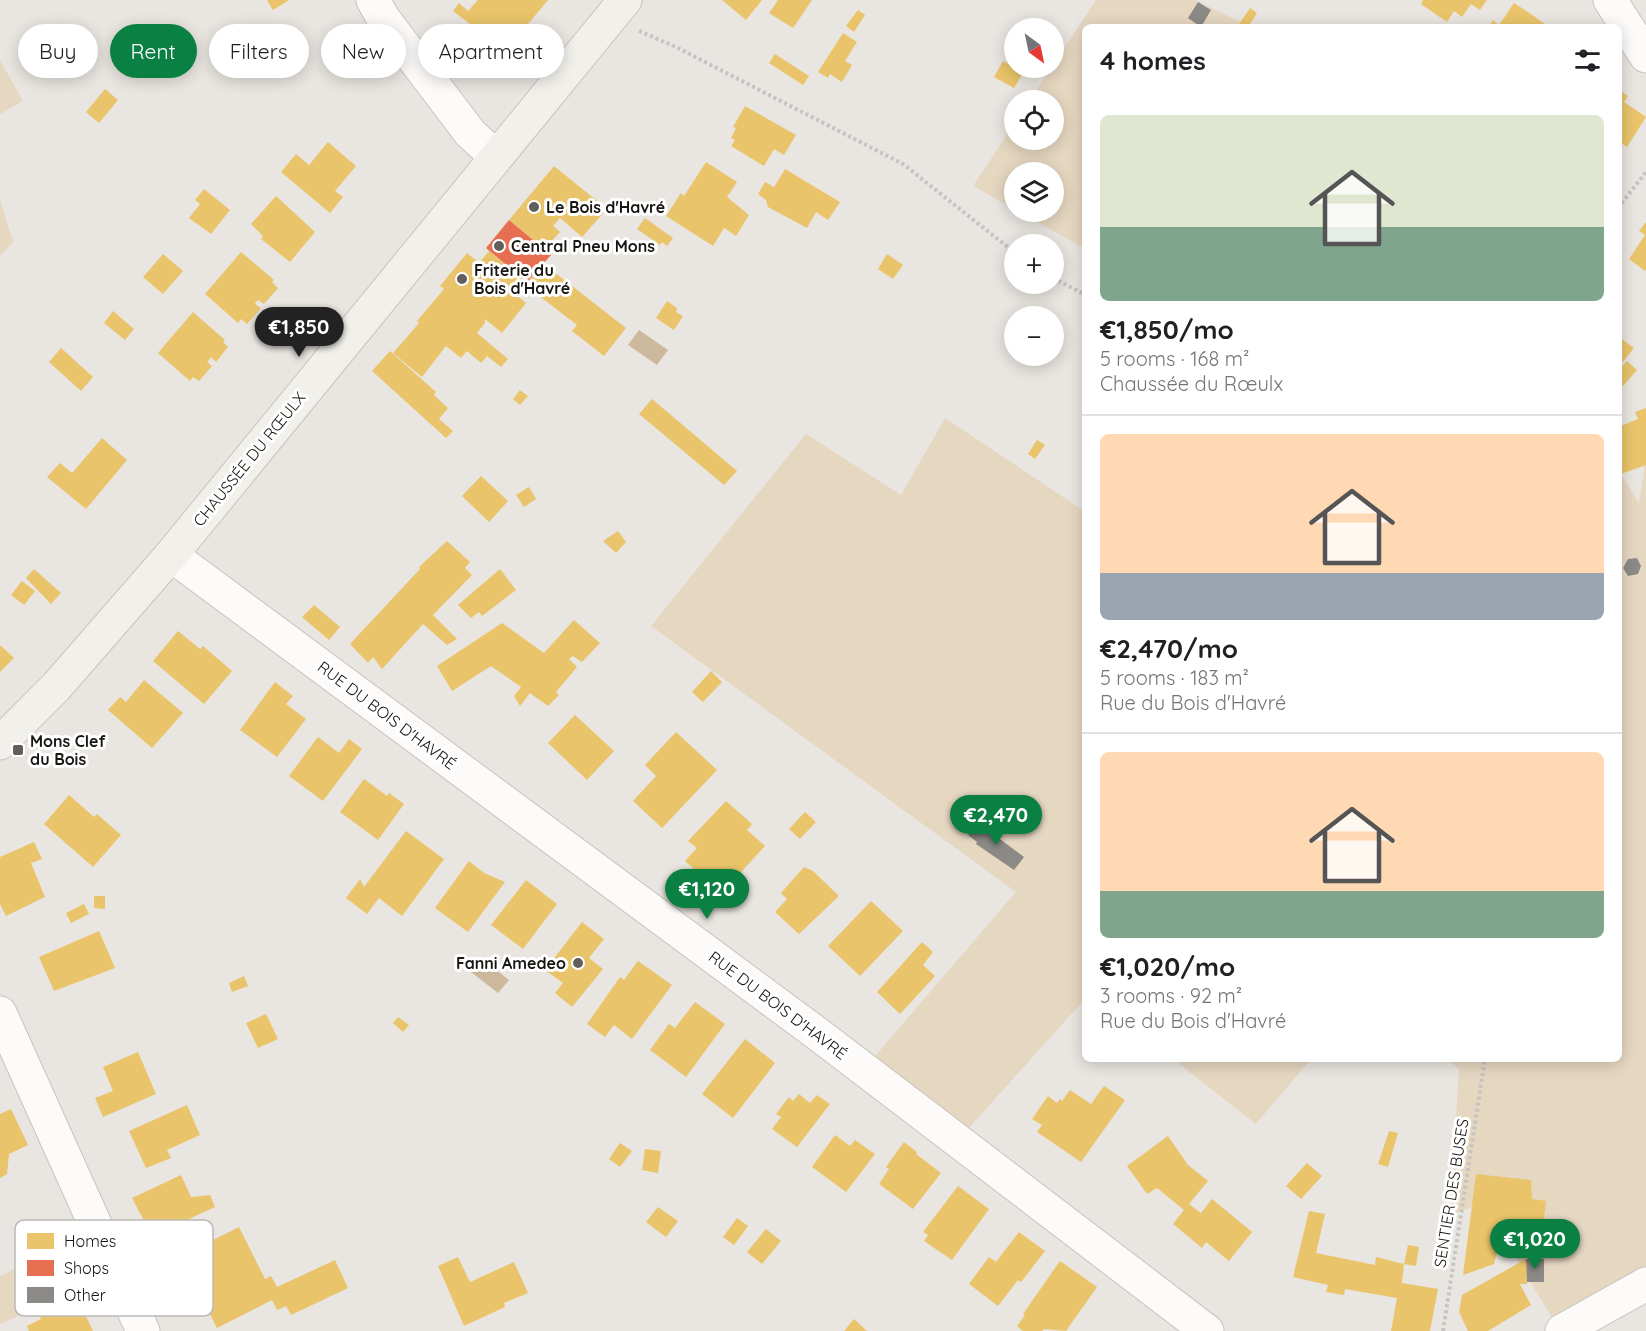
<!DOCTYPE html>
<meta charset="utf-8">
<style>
body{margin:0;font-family:Quicksand,sans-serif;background:#f2f2f2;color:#202124;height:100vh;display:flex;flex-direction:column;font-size:22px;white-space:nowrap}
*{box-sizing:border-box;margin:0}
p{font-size:20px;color:#757577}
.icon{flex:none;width:33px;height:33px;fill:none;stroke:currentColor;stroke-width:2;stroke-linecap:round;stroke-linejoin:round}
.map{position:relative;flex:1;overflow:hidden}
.details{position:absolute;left:1082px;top:24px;width:540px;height:1038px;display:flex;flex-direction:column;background:#fff;border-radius:9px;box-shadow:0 3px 15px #0003}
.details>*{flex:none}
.hud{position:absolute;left:18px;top:24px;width:570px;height:54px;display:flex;gap:12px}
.needle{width:39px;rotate:147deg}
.fabs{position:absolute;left:1004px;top:18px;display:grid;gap:12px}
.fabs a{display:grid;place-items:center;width:60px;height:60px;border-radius:50%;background:#fff;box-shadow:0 3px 15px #0003;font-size:30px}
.price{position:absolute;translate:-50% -51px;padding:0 14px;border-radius:21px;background:#0b8043;color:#fff;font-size:20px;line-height:39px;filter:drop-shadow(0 2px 3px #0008)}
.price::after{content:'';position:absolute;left:50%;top:36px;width:18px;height:14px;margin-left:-9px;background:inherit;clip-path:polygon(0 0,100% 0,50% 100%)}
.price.on{background:#222;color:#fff}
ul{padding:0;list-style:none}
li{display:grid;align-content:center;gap:12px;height:318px;padding:0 18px}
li+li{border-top:2px solid #e0e0e0}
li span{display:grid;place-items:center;height:186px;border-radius:9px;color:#555}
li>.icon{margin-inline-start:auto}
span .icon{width:108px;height:108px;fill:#fffc;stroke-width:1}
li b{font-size:26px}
h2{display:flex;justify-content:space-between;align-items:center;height:72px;padding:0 18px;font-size:26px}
.tag{padding:0 21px;border-radius:27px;background:#fff;box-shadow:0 3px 15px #0003;font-size:21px;line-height:54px}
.tag.on{background:#0b8043;color:#fff}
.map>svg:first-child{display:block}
.green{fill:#e6d7c1}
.water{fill:#ccb99d}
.homes{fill:#e9c46a}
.shops{fill:#e76f51}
.building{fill:#8c8a86}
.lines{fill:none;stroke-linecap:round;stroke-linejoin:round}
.street-casing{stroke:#c7c3c0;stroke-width:35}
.secondary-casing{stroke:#c7c3c0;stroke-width:35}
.path{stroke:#c5c4c3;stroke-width:4;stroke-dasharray:3 3;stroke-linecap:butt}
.street{stroke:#fcfbfa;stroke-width:33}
.secondary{stroke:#f2f0eb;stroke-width:33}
.poi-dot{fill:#615e5b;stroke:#fff;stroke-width:2}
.labels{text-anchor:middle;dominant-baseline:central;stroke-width:6;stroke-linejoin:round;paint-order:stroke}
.poi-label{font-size:16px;font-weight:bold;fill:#181613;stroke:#fff;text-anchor:start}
.street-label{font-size:16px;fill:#181613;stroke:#fff}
.key{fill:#fff;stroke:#bab9b8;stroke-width:1.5}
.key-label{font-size:16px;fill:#181613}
</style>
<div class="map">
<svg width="1646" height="1331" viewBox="0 0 1646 1331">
<rect width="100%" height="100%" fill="#e9e5e0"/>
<path class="green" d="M1096,0H1195L1251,27H1084V248L1019,212H1053V172H1014V209L973,186L1014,124V140H1053V100H1030Z
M0,60L23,101L0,114Z
M0,200L13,242L0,256Z
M945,418L1084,511V1000L958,1140L865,1068L1016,892L651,626L806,434L901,495Z
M1646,458V1284L1560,1331L1515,1256L1521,1190L1450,1215L1459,1069L1447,1059H1618V470L1639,503Z
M1183,1059H1311L1256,1124L1179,1064Z
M98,1228L117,1272L0,1324V1276Z"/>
<path class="water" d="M639,330L668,350L657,365L628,345Z
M481,958L509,980L498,993L471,972Z"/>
<path class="homes" d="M267,0H289L273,10Z
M478,0H548L489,71L465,51L467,48L461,43L474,27L453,11L459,3L468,11Z
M722,0H762L746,20Z
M778,0H812L793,28L769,13Z
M1423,0H1487L1480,10L1471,4L1462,17L1454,11L1447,22L1421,4Z
M1514,3L1528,12L1549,27H1488L1493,20L1499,25Z
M1250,8L1257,13L1248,27H1237Z
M858,10L865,15L854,32L846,26Z
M843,33L857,42L845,61L852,65L842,82L830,74L828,78L818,72Z
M775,54L809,76L803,85L769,63Z
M1003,61L1023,73L1014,88L994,77Z
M105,89L118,100L99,123L86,112Z
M1618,89L1628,96L1624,102L1646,117L1627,147L1618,141Z
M745,106L796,135L784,155L774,149L764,166L731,146L735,140L731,138L736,128L733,127Z
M328,142L356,166L335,191L343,197L330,213L281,172L296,154L309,165Z
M706,162L737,182L727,197L749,215L736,236L724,228L713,246L666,216L681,193L684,196Z
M554,166L607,209L582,237L560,218L553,226L560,232L544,249L509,220Z
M785,169L840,202L828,220L816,212L807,228L768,207L766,200L758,194L765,182L774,187Z
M204,189L230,210L211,234L189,218L200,204L195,200Z
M276,196L315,232L290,262L261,239L263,236L251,224Z
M645,218L673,238L667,246L662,242L660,245L637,229Z
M1646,222V269L1645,271L1629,259L1645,235L1639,231Z
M489,251L527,282L545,265L626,328L604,356L572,331L577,325L525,285L516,295L526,303L502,333L485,319V323L477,333L508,359L501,367L487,356L481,363L467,351L461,358L446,346L422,377L393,353L419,323L417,321L444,289L440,286L467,253L479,263Z
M241,252L274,280L272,282L278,288L264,304L258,300L256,302L255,304L261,308L247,324L241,319L238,323L205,294Z
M163,254L183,271L163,294L143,277Z
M887,254L903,265L893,279L878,269Z
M667,301L677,308L676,312L683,316L674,330L656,318Z
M113,311L134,329L125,340L104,323Z
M193,312L225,340L223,342L228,347L216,362L211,357L209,360L207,362L212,366L199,381L193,377L190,381L158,353Z
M1618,336L1634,348L1622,363L1618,360Z
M61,348L93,377L81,391L49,362Z
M390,351L436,392L434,395L448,408L439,419L453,431L446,438L372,371Z
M1627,361L1637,370L1623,386L1618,382V370Z
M520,390L528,396L520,405L513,399Z
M652,399L737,471L724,485L639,414Z
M1646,408V465L1618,475V427L1638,419L1635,412Z
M102,438L127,460L86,509L47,477L60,463L72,473Z
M1037,440L1045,445L1035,459L1028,454Z
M481,476L508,501L489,522L462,496Z
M529,487L536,499L524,507L516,495Z
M618,531L626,542L616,553L603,541Z
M447,541L470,562L465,568L472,575L433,615L457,639L447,645L423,624L382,669L373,657L368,663L350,644L420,569L419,567Z
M34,569L61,593L51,604L26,578Z
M500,569L516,590L482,616L479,612L471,618L458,605Z
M22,581L35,591L24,605L11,595Z
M314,605L340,627L329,640L302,617Z
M574,620L600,643L582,662L573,656L569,659L577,667L556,692L559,695L548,706L530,693L520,706L514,696L521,687L491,666L452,691L437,666L502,623L544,653Z
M178,631L200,649L203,646L232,671L204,704L153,661Z
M0,645L14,658L0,672Z
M711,671L722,682L703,702L692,692Z
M144,680L183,713L152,748L108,710L120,697L126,702Z
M275,682L293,696L286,704L306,719L277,757L240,730Z
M575,715L614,751L587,780L548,743Z
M676,732L717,770L662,828L633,801L656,776L645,765Z
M318,737L339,753L349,739L362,749L323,801L289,776Z
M364,779L387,796L389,793L404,804L378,840L340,812Z
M69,795L94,817L97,814L121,835L93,867L44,824Z
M726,801L752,824L747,830L765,846L721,894L685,861L697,848L688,841Z
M805,812L816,822L800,839L789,829Z
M406,831L444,859L402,916L379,898L367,914L346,898L360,879L364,887Z
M34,842L42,859L31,863L45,897L6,916L0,904V857Z
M469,861L484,873L505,882L468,932L435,908Z
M804,867L813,871L839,896L799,934L775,912L787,899L781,893Z
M526,880L557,904L523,949L491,925Z
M94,896H105V909L94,908Z
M871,901L903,931L860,976L828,946Z
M84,904L89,914L71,923L66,913Z
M582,922L604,939L589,958L603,969L572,1007L555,993L563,983L545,970Z
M99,931L115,968L54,991L39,957Z
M922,942L933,952L923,965L935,976L900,1014L877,992Z
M638,961L672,985L632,1039L614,1025L605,1037L587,1024L620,977L624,980Z
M244,976L248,986L232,992L229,983Z
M695,1002L725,1024L686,1077L650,1050L669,1024L675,1028Z
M266,1014L278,1039L258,1048L246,1023Z
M398,1017L409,1025L403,1032L393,1023Z
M745,1039L775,1063L733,1118L702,1094Z
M138,1052L156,1094L103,1117L95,1098L113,1091L103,1067Z
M1104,1086L1125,1100L1081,1162L1037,1132L1042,1125L1032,1119L1048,1096L1057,1103L1060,1099L1062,1101L1070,1090L1091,1104Z
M799,1094L810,1103L817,1095L830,1104L797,1147L772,1129L781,1117L776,1114L789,1097L793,1101Z
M187,1105L200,1135L167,1150L171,1158L146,1168L129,1131Z
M11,1109L28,1145L9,1154L7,1174L0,1178V1114Z
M1389,1131L1398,1133L1388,1167L1378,1164Z
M835,1135L850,1146L855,1140L875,1154L846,1192L812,1167Z
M1168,1136L1188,1165L1208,1181L1189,1204L1201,1213L1212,1199L1252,1232L1229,1261L1206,1242L1202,1248L1173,1224L1184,1210L1157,1188L1147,1194L1127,1166Z
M904,1142L917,1152L916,1154L941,1173L913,1209L879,1184L889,1169L886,1167Z
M620,1143L632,1151L620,1167L609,1159Z
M645,1149L661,1151L658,1173L642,1170Z
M1307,1163L1322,1176L1301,1199L1286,1186Z
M1476,1174L1531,1180L1532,1199L1546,1201L1542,1234V1238H1525V1246L1498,1248L1494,1264L1463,1275Z
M181,1175L191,1197L210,1195L215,1207L152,1236L132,1198Z
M958,1186L989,1209L952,1260L924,1241L928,1235L923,1232Z
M658,1207L678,1221L666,1237L646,1222Z
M1309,1211L1325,1214L1316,1253L1375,1265L1376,1257L1404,1264L1408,1245L1419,1247L1416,1266L1404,1264L1402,1283L1438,1289L1430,1331H1391L1397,1298L1345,1289L1344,1295L1326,1292L1328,1285L1293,1277Z
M737,1218L748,1226L734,1245L723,1237Z
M239,1227L265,1279L271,1276L277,1287L335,1260L348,1288L291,1315L286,1306L277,1310L272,1300L217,1328L181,1256Z
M766,1229L781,1241L762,1264L747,1252Z
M1019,1232L1045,1251L1021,1282L1018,1280L998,1306L969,1284L989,1257L996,1262Z
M458,1257L470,1282L514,1262L528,1293L504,1303L505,1307L464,1326L438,1266Z
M1526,1259L1527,1284H1520L1531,1305L1488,1331H1468L1459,1312L1462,1295Z
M1060,1261L1097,1287L1066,1331L1044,1329L1042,1331H1023L1017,1326L1025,1315L1023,1314Z
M81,1294L90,1314L86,1316L93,1331H29L27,1326L41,1319L38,1313Z
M854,1319L867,1331H844Z"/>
<path class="shops" d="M509,220L551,255L527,282L486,248Z"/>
<path class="building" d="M1198,2L1211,10L1201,27L1188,18Z
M1637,558L1641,566L1638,574L1628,576L1623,568L1628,559Z
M977,822L1024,857L1014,870L976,844L977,842L968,835Z
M1526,1259H1544V1282H1527Z"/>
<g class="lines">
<g class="street-casing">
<path id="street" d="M373,0L383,18L470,133L496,157
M1610,0L1646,56
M171,555L819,1035L1207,1331
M0,1013L143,1331
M1562,1331L1646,1284"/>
</g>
<g class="secondary-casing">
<path id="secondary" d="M0,743L56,687L171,555L625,0"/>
</g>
<path class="path" d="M639,31L676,47L903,164L1014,252
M1618,208L1646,172
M1053,278L1084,294
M1443,1331L1485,1059"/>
<use href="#street" class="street"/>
<use href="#secondary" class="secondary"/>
</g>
<g class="poi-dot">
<circle cx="534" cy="207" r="6"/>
<circle cx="499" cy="246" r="6"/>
<circle cx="462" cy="279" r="6"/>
<rect x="12" y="744" width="12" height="12" rx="3"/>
<circle cx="578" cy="963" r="6"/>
</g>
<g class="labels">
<g class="poi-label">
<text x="546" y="207">Le Bois d'Havré</text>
<text x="511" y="246">Central Pneu Mons</text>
<text x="474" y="270">Friterie du<tspan x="474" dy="18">Bois d'Havré</tspan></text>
<text x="30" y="741">Mons Clef<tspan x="30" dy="18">du Bois</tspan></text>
<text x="566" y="963" text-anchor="end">Fanni Amedeo</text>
</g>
<g class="street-label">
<text transform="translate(249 459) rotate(-51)">CHAUSSÉE DU RŒULX</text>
<text transform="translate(387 715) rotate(37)">RUE DU BOIS D'HAVRÉ</text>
<text transform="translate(778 1005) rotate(37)">RUE DU BOIS D'HAVRÉ</text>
<text transform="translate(1451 1193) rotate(-81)">SENTIER DES BUSES</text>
</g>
</g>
<rect x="15" y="1220" width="198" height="96" rx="9" class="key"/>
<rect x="27" y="1233" width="27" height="16" fill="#e9c46a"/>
<rect x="27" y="1260" width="27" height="16" fill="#e76f51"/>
<rect x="27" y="1287" width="27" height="16" fill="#8c8a86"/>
<g class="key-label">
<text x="64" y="1247">Homes</text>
<text x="64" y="1274">Shops</text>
<text x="64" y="1301">Other</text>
</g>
</svg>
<div class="fabs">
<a><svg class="needle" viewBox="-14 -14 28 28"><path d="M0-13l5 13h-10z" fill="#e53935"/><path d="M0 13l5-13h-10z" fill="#757577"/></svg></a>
<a><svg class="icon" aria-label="locate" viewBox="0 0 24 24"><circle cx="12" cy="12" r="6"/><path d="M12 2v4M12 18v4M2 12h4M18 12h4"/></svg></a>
<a><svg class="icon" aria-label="layers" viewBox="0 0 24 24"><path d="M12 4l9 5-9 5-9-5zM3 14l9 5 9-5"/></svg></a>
<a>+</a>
<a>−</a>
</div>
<b class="price on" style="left:299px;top:358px">€1,850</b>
<b class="price" style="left:996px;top:846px">€2,470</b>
<b class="price" style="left:707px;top:920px">€1,120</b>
<b class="price" style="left:1535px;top:1270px">€1,020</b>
<div class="hud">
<a class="tag">Buy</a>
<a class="tag on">Rent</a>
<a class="tag">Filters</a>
<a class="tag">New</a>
<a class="tag">Apartment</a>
</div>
<section class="details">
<h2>4 homes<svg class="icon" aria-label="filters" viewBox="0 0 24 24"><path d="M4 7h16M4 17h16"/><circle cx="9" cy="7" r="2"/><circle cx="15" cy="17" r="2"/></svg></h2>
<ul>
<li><span style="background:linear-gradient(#dfe7d0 60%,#7fa58c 0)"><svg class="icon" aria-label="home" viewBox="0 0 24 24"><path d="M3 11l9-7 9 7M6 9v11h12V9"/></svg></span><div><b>€1,850/mo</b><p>5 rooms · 168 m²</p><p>Chaussée du Rœulx</p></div></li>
<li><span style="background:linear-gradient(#ffd9b3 75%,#9aa5b1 0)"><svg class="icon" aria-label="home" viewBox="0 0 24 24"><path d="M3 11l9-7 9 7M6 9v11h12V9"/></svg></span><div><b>€2,470/mo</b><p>5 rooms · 183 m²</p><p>Rue du Bois d'Havré</p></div></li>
<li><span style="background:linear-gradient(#ffd9b3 75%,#7fa58c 0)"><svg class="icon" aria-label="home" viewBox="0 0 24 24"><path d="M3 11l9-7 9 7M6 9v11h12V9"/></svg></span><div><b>€1,020/mo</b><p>3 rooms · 92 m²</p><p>Rue du Bois d'Havré</p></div></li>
</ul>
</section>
</div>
